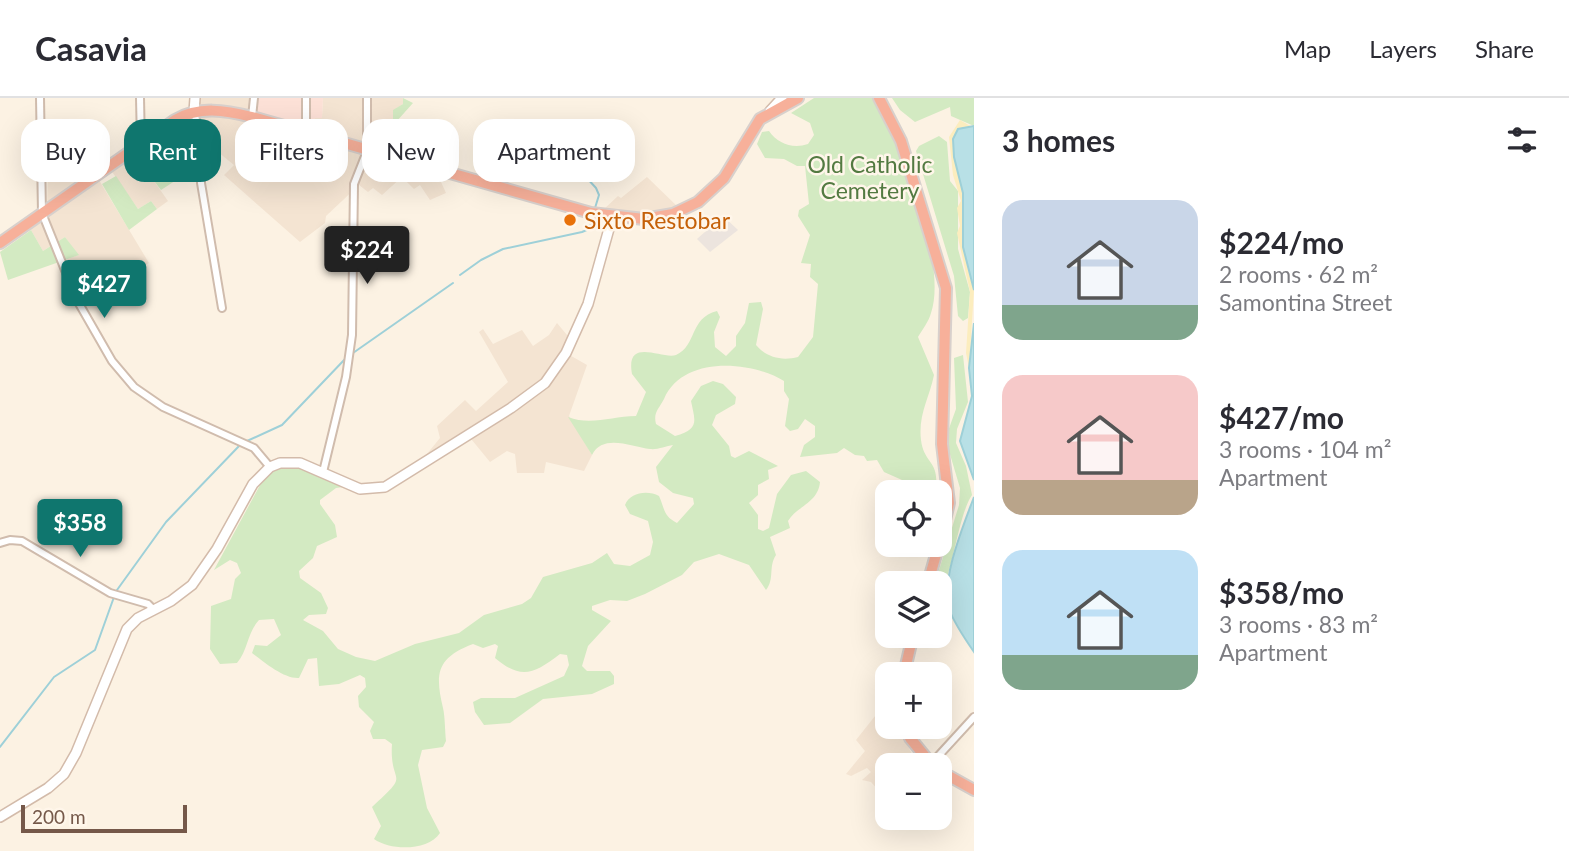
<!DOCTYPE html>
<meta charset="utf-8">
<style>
body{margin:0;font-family:Lato,sans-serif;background:#f2f2f3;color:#2b2b33;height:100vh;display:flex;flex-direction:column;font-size:26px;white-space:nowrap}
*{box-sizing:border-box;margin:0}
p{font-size:23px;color:#7c7c81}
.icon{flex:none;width:38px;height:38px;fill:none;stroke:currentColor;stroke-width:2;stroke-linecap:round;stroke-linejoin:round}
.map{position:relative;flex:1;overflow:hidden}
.drawer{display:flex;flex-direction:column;background:#fff;width:595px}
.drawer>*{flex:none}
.banner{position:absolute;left:21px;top:21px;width:665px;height:63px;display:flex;gap:14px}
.controls{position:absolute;left:875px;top:382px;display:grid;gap:14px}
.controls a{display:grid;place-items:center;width:77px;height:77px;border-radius:14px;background:#fff;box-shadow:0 7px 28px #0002;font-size:35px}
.scale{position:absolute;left:21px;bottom:18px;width:166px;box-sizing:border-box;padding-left:7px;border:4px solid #755849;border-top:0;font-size:19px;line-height:24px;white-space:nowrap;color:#755849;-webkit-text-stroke:5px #fff6ea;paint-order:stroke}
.price{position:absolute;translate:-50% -60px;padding:0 16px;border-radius:7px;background:#0f766e;color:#fff;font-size:23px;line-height:46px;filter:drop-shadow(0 2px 4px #0008)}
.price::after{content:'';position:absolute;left:50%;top:42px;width:21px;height:16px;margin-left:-10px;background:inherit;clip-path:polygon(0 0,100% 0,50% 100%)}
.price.selected{background:#222;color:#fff}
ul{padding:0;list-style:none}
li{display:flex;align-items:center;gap:21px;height:175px;padding:0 28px}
li span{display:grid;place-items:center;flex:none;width:196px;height:140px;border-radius:21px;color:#555}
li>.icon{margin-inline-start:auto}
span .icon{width:84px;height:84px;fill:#fffc;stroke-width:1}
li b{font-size:30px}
h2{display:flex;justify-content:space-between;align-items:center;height:84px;padding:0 28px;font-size:30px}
.tag{padding:0 24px;border-radius:21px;background:#fff;box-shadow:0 7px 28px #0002;font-size:24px;line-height:63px}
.tag.selected{background:#0f766e;color:#fff}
header{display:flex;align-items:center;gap:42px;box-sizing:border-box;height:98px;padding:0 35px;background:#fff;border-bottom:2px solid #e1e1e2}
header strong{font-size:33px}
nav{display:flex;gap:38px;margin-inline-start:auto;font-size:24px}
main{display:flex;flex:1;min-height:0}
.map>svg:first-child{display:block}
.residential{fill:#f4e4d2}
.commercial{fill:#fde1d7}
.industrial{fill:#ece4de}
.green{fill:#d3eac2}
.sand{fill:#fcedbe}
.water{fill:#b8e0e6;stroke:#9ed0d8;stroke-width:2}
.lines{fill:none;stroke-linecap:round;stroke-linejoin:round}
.stream{stroke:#9ed0d8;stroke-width:2}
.street-casing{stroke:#d0bcad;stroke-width:10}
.secondary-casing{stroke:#d3bbaa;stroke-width:12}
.highway-casing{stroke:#d8d0cc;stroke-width:14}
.street{stroke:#fff;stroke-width:6}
.secondary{stroke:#fff;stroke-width:9}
.highway{stroke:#f7b09a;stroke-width:10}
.food-dot{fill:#e8710a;stroke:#fff6ea;stroke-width:2.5}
.labels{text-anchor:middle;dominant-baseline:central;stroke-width:5;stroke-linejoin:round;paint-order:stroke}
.park-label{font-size:23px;fill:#537a41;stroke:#fff6ea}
.food-label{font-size:23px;fill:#c56008;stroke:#fff6ea;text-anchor:start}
</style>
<header>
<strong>Casavia</strong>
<nav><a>Map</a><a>Layers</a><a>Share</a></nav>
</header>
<main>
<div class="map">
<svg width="974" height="753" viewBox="0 0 974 753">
<rect width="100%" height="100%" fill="#fcf2e3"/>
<path class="residential" d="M193,0H252L247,28L315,48V20L322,19L323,0H403V6L393,13V61L436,73L446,95L430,102L420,87L414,91L402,79L382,97L373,90L368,94L359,87L326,118L325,125L300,144L224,77L234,67L207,45L149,76L168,103L157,111L151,103L138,111L108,68L194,14Z
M74,60L89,82L96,77L149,165L81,200L77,192L71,194L60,164L78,157L65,139L43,153L27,125L47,111L48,73Z
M647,79L679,110L636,118L603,112L618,98L621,100Z
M557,225L572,243L566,255L587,267L569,318L592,357L584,373L546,364L544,375H517L515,356L507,353L490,364L467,336L422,362L440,340L437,328L465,302L476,313L508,284L479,234L483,231L493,246L522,232L533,248L549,237Z
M885,585L887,628H898L915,662L924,667H887V702L871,684L862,682L871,674L867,670L851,678L846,676L865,653L856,642L879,613Z"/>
<path class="commercial" d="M257,0H323L322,20H315V34L254,17Z"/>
<path class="industrial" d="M723,118L738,132L710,154L697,141Z"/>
<path class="green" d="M403,0L413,5L396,24L431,61L436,73L393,61V12L403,6Z
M814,0H872L876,5C901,49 948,165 931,215C929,223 922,232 918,239L934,277C929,301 918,317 921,342C924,367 941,362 935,394H907L902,382L884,374L877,362L867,363L864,358L855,357L844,350L837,355L800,359L804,347L815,339V328L805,321L798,331L790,333L785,328L789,301L784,293V283C751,263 683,257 664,301C659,311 653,314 656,326L675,338C700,331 695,323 691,303L701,288L713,283L723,286L736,299L735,306L716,317L712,327L729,348L731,358L735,360L749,353L778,368L768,372L769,381L758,387V397L749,405L758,417V431L763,433L769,430L777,396L791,377L806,373L820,384C818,405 797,408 788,423L790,430L770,439L776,457C768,469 775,481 766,492L749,467L719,456L694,464L682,477L645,496L627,503L610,502L592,508V512L611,523L588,548L582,568L587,573H610L614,578V586L592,596L543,601L510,625L484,627L475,614L473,604L481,600H515L564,578L569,567L567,557L560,556C534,576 521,582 495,560L498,548L495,546L483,550L473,546C436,560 435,576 443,610C445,618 445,634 446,643L443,649L422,652L418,667L427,710L440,735C428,753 391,753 374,741L381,728L372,709C413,672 389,689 392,646L385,641H373L370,633L374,624L359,609L358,598L366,589L365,580L360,577L339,586L319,588L317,560L308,561L299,580C284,581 264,564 252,555L255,547L267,548L281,537L274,521L259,522C247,535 248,552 237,565L220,566L210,551L211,508L231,501L235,481L241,475L237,465L230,462L214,472L266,376C293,360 321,370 343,389L336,390L320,402V406L335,427L337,439L317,448L313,460L299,473L300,480L321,495L328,510L326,516L309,517L303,522L323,533L338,551L356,559L375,563L415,546L459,535L484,517L522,506L531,500L543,479L592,465L607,455L614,466L630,468L650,457L653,444L648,423L630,416L625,407C630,394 648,392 659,398C665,411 663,418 677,425L694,406L693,400L673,395L659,384L656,369L673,347C666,348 657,352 650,351C632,349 603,335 592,357L568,319C591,328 612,318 636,318L646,294L632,276C625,238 663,262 676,257C697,248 689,220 717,213L720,219L714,234L715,249L726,258L736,248V238L745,225L749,205L761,204L763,211L756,247C767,260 782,263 798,259L813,239L818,186L810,179L811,166L801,165L810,137L798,118L799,112L809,106L805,68H797L784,61L765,60L757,46L762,34L769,33C778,46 793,51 808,46L814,37L810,25L791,15Z
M892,0H974V28L951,18L950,9L915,24L900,12Z
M939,38L947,44L950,83L958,93V151L970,194L968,220L963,223L958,218L954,178L916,53L919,48Z
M207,45L215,51L198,53L179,66L184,77L161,92L148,75L182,51Z
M116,78L138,111L151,103L157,111L129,132L102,86Z
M31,132L43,153L65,139L79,157L8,182L0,154Z
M963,257L968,304L957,331L956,345L966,368L972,397C958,417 951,484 940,493V485H935L959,407L960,390L949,353L947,336L956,311L954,260Z"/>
<path class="sand" d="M960,22L972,29L958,31L953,41L954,59L963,95V149L974,192L969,270L966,255L970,194L957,135L960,128L957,110L961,103L953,77L949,39Z"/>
<path class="water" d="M974,28V192L963,149V95L954,59L953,41L958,31Z
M974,225V382L960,343L972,298L969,270Z
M974,399V554C965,541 954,525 949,511C940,483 964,426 974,399Z"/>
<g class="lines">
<path class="stream" d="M565,56L596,90L599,97L595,110
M460,177L481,162L503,151L582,134L589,131L592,122
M353,255L453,185
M247,343L282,327L346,260
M117,492L166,424L240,347
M0,649L54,579L95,552L114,499"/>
<g class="street-casing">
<path id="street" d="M40,0L42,115L77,202L112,263L134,289L163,309L254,350L270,369
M140,0L141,46
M306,0V34
M194,14L201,41V85L222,210
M252,19L254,0
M323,374L346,279L352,237L354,86L367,53V0
M0,445L10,442L22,443L110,495L148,506L153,511
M931,666L974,619"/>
</g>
<g class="secondary-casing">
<path id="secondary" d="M770,13L782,0
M194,14L195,0
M0,719L48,690L64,676L76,655L127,531L138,520L171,503L192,487L217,451L253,386L270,369L280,365H300L360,391L385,389L511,310L545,285L566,255L588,206L612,120"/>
</g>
<g class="highway-casing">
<path id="highway" d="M879,0L901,43L946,190L942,346L949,405L940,443
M0,145L175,22C199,8 225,12 252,19L591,115L644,121L673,116L698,104L724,80L760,21L798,0
M928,485L939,446
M904,576L913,537
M906,628L910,640L932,667
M940,673L974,692"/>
</g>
<use href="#street" class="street"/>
<use href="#secondary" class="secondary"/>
<use href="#highway" class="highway"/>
</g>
<circle class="food-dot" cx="570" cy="122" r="7"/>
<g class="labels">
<g class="park-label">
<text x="870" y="66">Old Catholic<tspan x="870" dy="26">Cemetery</tspan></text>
</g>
<g class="food-label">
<text x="584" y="122">Sixto Restobar</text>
</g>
</g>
</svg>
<div class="controls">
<a><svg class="icon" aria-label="locate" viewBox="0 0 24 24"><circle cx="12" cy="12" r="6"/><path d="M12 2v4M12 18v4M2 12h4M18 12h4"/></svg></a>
<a><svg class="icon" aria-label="layers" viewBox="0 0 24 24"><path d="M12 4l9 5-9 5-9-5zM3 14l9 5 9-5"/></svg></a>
<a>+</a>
<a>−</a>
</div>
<div class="scale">200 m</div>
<b class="price selected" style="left:367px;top:188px">$224</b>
<b class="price" style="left:104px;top:222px">$427</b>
<b class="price" style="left:80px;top:461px">$358</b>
<div class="banner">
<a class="tag">Buy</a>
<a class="tag selected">Rent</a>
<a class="tag">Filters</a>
<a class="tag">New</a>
<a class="tag">Apartment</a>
</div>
</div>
<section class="drawer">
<h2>3 homes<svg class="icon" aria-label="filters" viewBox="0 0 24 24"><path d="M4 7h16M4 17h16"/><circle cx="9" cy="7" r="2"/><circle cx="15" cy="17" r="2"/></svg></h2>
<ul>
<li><span style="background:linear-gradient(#c9d6e8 75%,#7fa58c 0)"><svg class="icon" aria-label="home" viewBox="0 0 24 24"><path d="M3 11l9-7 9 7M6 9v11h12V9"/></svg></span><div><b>$224/mo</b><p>2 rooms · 62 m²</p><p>Samontina Street</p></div></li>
<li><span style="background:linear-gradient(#f6c9c9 75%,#b9a48a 0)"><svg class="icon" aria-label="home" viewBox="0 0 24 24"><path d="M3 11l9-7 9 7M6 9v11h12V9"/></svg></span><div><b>$427/mo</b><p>3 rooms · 104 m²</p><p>Apartment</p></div></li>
<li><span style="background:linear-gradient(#bfe0f5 75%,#7fa58c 0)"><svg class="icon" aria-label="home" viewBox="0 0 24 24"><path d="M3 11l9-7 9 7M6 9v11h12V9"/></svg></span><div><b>$358/mo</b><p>3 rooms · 83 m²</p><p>Apartment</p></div></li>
</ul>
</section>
</main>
